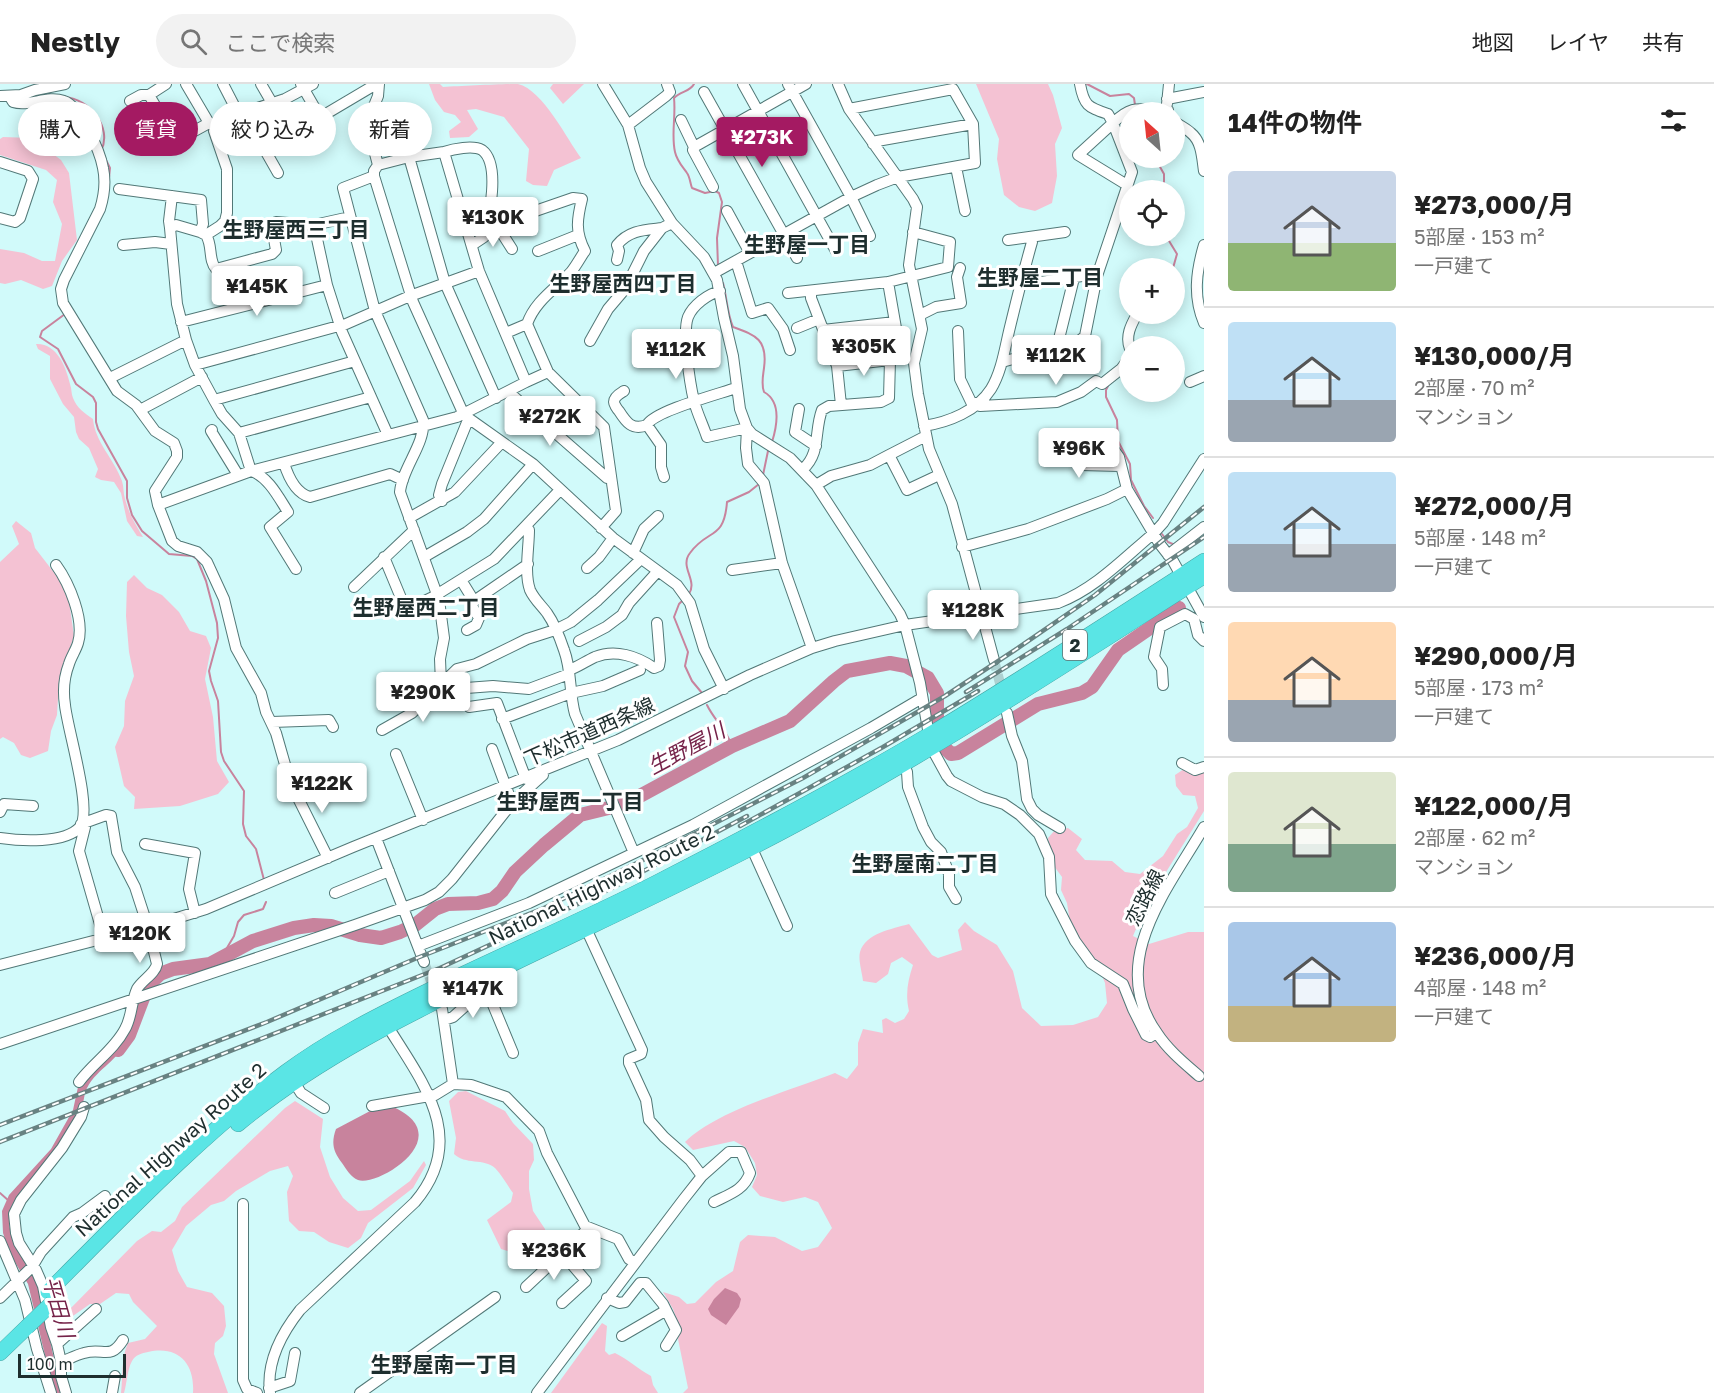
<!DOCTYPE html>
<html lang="ja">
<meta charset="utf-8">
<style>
body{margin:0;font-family:"Golos Text","Noto Sans JP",sans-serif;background:#f2f2f2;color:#222;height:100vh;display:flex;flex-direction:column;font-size:22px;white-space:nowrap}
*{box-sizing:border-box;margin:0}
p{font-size:20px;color:#767676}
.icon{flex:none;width:33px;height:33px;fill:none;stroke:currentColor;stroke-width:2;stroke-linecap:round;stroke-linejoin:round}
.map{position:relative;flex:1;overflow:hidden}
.side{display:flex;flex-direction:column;background:#fff;width:510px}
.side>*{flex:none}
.guide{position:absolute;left:18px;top:18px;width:570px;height:54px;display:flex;gap:12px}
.needle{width:39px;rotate:333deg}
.buttons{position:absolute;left:1119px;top:18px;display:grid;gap:12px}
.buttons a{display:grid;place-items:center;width:66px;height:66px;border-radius:50%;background:#fff;box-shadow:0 3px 15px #0003;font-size:30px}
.scale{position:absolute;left:18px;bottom:15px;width:108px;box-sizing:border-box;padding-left:6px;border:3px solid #1e2e2e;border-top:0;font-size:16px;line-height:21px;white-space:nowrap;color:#1e2e2e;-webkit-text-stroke:4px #fff;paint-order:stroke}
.price{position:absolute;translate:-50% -51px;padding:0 14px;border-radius:6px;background:#fff;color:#222;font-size:20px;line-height:39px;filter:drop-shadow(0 2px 3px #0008)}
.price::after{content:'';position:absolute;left:50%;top:36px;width:18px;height:14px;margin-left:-9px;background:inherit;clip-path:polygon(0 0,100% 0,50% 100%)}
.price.active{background:#a41a62;color:#fff}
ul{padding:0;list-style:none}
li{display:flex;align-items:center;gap:18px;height:150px;padding:0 24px}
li+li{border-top:2px solid #e0e0e0}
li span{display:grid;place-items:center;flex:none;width:168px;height:120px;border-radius:6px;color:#555}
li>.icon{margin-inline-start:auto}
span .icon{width:72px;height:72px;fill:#fffc;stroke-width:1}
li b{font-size:26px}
h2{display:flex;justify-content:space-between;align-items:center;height:72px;padding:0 24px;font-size:26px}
.pill{padding:0 21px;border-radius:27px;background:#fff;box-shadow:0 3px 15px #0003;font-size:21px;line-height:54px}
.pill.active{background:#a41a62;color:#fff}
header{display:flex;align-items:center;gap:36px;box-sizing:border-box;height:84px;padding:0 30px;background:#fff;border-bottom:2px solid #e0e0e0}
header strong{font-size:28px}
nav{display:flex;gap:33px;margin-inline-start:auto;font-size:21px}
.search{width:420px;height:54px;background:#f2f2f2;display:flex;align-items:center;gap:15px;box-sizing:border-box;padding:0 21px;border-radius:33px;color:#767676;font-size:22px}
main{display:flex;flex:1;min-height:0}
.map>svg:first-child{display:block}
.green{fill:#f4c2d3}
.water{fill:#c8839d}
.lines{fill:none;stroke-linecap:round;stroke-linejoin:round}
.stream{stroke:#c8839d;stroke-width:2}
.river{stroke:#c8839d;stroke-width:14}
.minor-tunnel{stroke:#add1d1;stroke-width:10;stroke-dasharray:10 5;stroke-linecap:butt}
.minor-casing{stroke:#527877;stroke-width:12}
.highway-casing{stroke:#45a5a5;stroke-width:16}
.minor{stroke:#fff;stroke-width:10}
.highway{stroke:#5ae5e5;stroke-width:15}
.rail-casing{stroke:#688282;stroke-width:4.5}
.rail{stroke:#fff;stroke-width:2;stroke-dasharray:7;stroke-linecap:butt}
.highway-bridge-casing{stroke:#45a5a5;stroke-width:16;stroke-linecap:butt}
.highway-bridge{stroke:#5ae5e5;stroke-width:15}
.labels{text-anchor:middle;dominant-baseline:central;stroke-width:6;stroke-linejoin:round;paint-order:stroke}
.shield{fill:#fff;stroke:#626d6d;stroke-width:1.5}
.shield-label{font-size:18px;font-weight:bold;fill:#1e2e2e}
.street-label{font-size:20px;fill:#1e2e2e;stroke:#fff}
.neighbourhood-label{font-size:21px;font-weight:bold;fill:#1e2e2e;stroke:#fff}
.water-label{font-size:21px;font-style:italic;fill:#752349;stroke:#fff}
</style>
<header>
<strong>Nestly</strong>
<div class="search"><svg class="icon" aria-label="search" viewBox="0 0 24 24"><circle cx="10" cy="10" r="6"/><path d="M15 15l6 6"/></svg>ここで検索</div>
<nav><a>地図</a><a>レイヤ</a><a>共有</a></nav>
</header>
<main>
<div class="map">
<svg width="1204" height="1309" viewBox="0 0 1204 1309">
<rect width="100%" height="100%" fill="#d1fafa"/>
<path class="green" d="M429,0H440L443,3C462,2 501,0 518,0C543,6 567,55 581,74L554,86L547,102L533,101L526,97L529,65L504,33L476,25L467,26L478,45L469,53L450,54L449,47L461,38L455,31L444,28L435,16Z
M553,0H584L563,20L550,4Z
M976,0H1048L1053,11L1062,44L1055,60L1057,92L1052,119L1035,127L1019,123L1004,111L997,75L999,55Z
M3,53L32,54L61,76L69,89L77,156L62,177L52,202L43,205L21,196L5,200L0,199V165L24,169L42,177H55L62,140L53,118L57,96L46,86L0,71V55Z
M36,260C57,259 66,283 70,300C72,305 71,310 73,314C77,324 84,329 93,335C95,358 114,375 122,397C124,403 123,409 125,415C129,430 135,440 143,453L137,452L127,437L121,409L114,398L101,396L95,393L98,385L89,364L79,355L76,348L74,333L63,320L50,295V272L38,265Z
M16,437L31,449L35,464L59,495L69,517L74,552L59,596L57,631L51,647L48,667L30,674L21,671L14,659L3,653L0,655V478L19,460L12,442Z
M134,491L147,504L162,511L179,528L190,547L206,552L211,564L205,595L213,633L217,677L229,698L218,710L180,722L134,725L135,713L124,702L115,663L124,642L125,617L134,592L129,568L126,532L127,498Z
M1184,685L1204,689V727L1148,817L1133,852L1149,860L1188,848H1204V1309H683L688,1304L678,1255L680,1245L673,1225L663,1208L679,1213L687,1220L695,1219L716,1198L733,1187L740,1158L748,1151L775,1153L802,1167L818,1163L832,1144L818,1118L805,1113L783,1118L760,1112L752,1103L757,1091L755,1079L745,1063L734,1057L693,1066L685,1058C718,1026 792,1006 835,989L847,995L858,981V959L863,945L883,949L882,936L886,934L895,939L904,935L909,927C905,910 908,896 913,881L902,873L891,879L888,890L876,899L863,897C862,888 858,876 860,868C866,849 892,845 909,840L932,871L938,874L962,866L958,846L965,838L974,847L997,861L1013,887L1022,924L1041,942L1073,941L1098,933L1107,919L1105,899L1097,880L1077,857L1070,838L1067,819L1061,806L1062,793L1051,778L1048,754L1055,746L1068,744L1082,755L1076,766L1085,776L1112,777L1125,788L1140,790L1163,772L1177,750L1187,743L1198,724L1195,712L1183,711L1176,702L1175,691Z
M466,1007L505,1027L513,1039L533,1060L534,1076L529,1087V1105L533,1127L545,1145L547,1154L539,1160L523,1157L511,1168L501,1165L487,1136L511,1118L513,1109C507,1101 502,1091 495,1084C484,1074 465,1081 454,1070L456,1054L449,1017L458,1008Z
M295,1017L323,1035L320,1063L330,1093L343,1114L358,1127L371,1126L410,1097L424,1077L426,1081L413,1104L368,1139L361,1154L348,1164L329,1158L314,1148L299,1147L289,1137L287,1108L293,1092L288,1082L270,1087L236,1107L224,1117L211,1121L186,1142L172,1166L178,1187L187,1203L212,1209L224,1222L226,1242L223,1252L215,1259L214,1270L228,1309H193C195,1279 178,1261 148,1268C142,1269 135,1271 132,1277C127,1286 127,1299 124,1309H121C123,1293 121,1274 128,1259L145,1255L157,1242L133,1218L129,1210L116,1209L100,1220H90L70,1234L66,1229L137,1157L152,1147L161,1148L175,1137L182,1123L285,1024Z
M602,1239L607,1242L605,1267L609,1271L615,1269C629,1276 638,1285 651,1292L653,1301L658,1309H551Z"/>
<path class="water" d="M129,951C119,978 98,983 87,1004C83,1012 84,1022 80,1030C69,1051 52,1072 37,1090C28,1101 14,1112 10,1127C4,1151 25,1173 35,1193C39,1201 40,1211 42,1220C50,1249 53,1281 64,1309H54L28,1200L10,1170L3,1149L2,1127L9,1111L51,1065L73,1026L78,1003L91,992L102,977Z
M391,1022C462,1052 376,1104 358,1096C351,1093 346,1085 342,1079C333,1067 331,1059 336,1045L372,1026Z
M725,1204L737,1209L741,1215L739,1223L726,1241L711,1231L708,1225L714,1215Z"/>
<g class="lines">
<path class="stream" d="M694,0C690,8 680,7 674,14C676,32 671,51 675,68C677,77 682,82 687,89C690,93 690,99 692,104L705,109L715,107L719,109L722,118L717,154L718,182
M1087,0L1110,12L1129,10L1134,14L1135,21
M65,13C89,15 113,43 101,67
M105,74L110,84L109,94
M1155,74L1164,90V98L1158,106
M1166,152L1177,170L1173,184
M723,199C727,214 727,229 733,243C755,251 768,255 764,284C763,292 761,300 764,308C782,318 777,342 772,358
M65,230L42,247L40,253L58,265L76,300L93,313L96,319V338L98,345L127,397V414L132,431L142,447L169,470L192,472L197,475L206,497L217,539L218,554L209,587L211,597L218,617L221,668L224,677L244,707L243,740L246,752L256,765L264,796
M1108,302L1106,306V313L1117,336L1118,357L1130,380L1131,396L1144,422L1153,434
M763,391L768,367
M1162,450L1168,458L1175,461
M689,510C698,496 679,483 690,469C708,444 724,457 727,418L749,408L759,400
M683,516L679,520L674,533L688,568L685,582L692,597L702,609
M707,621C714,636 727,646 732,662
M221,874L234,852L238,838L244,831L263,825L266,818
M0,1109L9,1117"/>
<path class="river" d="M118,966L129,951L148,901L160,890L173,885L210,880L253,857L294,844L314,841L331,842L360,851L381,854L400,848L415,841L435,825L448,820L478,819L493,815L502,807L515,788L544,761L580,731L625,720L732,662L790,637L834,597L847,587L890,579L906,582L928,594L937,609V638L945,664L951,670L958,669L1038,620L1082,609L1092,603L1118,566L1179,524"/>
<path class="minor-tunnel" d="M994,576L1003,611
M424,878L435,908"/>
<g class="minor-casing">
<path id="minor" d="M166,0L149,11L176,57L209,39
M186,0L209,39L214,41
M223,0L238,29
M261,0L272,19
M301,0L320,33
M313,0L285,15L218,37L214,47L227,85V129L225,137L220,142L206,151L200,148L176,141L170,144L177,220L186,256L195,281L214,316L222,330L239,349L251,387L457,333L526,298L479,187L444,68L409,73L378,81L367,39L378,12L379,0
M603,0L628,41L640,84L646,98L672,139L704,173L717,196L724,234L733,272L740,325L747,344L752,350L790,374L816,401L900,530L905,541L920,599L931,663L947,692L951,697L982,713L1004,720L1020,731L1039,750L1049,773L1051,810L1075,857L1091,879L1123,900L1133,925L1146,951L1150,953L1156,949
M743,0L836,167
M788,0L851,113L870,152
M838,0L849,25L913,115L917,123L909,181L922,245L914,279L918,310L929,365L952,420L994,576
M1080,0C1084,22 1088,23 1108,30L1113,39L1078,71L1127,101
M704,8L797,174
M0,12L21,11L35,6L65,0
M10,13L13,18C29,23 47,11 64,17C80,22 100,67 103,84C106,98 104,112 100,125L64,196L61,205L63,219L117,307L136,321L155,347L174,359L177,367V373L155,407L158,421L172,457L178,462L197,468L207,478L224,515L236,564L261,609L266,628L276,649L290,698L328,774
M1167,15L1204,8
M130,17L141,11H149
M1167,20L1169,0
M681,36L694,63L693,66L713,103
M1174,37C1180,42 1186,44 1191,49C1202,58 1202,74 1204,87
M628,41L666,12L670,8L667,0
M253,45L278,89
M873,60L877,57L973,40
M694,63L806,0
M265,66L373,2L379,0
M444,68C453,65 473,61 482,66C501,80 489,134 484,153L472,161
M409,73L445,199L496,314
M0,78L28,87L33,95L20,134L15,138L0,134
M378,81L374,87V92L413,218L464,331L533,380L613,454L677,501L690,519L704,565L724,605
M956,83L965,127
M374,92L343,104L375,227L423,336C426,359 402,384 400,408L439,516L444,554L440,575L441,600
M119,105L201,116L203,140L200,148
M727,127L750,169
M314,141L327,201L342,248L388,351
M487,143H498L515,134L573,114L582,115C577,135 575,148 585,167C580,174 576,182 571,188C555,205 535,217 527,240L548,288L526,298
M498,143L512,165
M170,144L169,137L172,112
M206,151C213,162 208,176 216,185L272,170L276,166L272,144L276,138L314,141L350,133
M1008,156L1065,148
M123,161L155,158L171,160
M1204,161C1196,188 1193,213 1204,239
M538,167L578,151
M617,176L619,167L617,161C629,146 645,146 662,144
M736,177L752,229L768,224L783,245L790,266
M714,189L851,113L877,101L898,93L975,79L973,40L953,5L849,25
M1021,199L1027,200L1089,191L1097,192
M720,207C708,210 693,221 688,233C682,249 690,300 694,317C697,329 703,341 707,353L747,344L746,364L748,380L764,399L782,479L812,564
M811,207V214L837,282L841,321
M788,209L888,198L948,183L950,158L913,148
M920,231L936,223L961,219L957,193L960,184
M181,238L327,201
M797,244L819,235
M823,246L895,238
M958,247L960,295L973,322
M506,249L527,240
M590,257L608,225L625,205L644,167L662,144L672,139
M1057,263L1074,194
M1130,265C1125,252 1131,241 1137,230
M1002,278L1079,257L1085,252L1097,192L1132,88L1113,39C1137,16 1143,29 1168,26
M195,281L346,240L410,212L479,187
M837,282L890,276
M548,288L604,343L616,427L601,444
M110,294L186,256
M1190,298L1204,292
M510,307L512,311L607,394L611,395
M624,307C621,309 614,312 614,318C614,320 617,325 619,327C626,338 632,347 647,341
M214,316L355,277
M976,319L980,322L1057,318L1081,308L1096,297L1102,300L1121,285L1130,273
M799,325L795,348L816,362
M140,326L202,293
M924,342C949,338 977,327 991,305C1002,287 1005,263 1010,243C1017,214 1024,186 1032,158L1031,153
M212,346L211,347L238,391
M239,349L371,313
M926,352L889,371L907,406L939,391
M1050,361L1081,381L1121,382
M284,379C288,392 295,409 310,413L390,390L403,396
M1081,381L1083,375L1099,366L1112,363L1119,373L1127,405L1159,459L1173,477L1204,533
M803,385C821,369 814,347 822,326L829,322L881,318L889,314L890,276L896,244L888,198
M664,393L661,383V361L647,341C654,327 719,310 736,304
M816,401L831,392L870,381L889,371
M442,417L439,411L442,400L468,336
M158,421L251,387C268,392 279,414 288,428L270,443L296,485
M409,434L455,408L502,358
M526,443L529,446C529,464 524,489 530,506C534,515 541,521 547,529C554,539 560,554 564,566C572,587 569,609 575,630L634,769
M962,463L1028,445L1107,415L1127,405
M633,469L644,445L658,432
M1168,471L1204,443
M384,473L406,526L433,513L494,475L560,406
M424,473L467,448L484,435L533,380
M587,484L599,473L613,454
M732,486L782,479
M461,496L474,517L528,480
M354,503L414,446
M467,546L476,541L479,534L472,522L474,517
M579,557L606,543L622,531L629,519L658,487
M569,586C578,583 586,577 595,573C615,565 637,572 654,584L659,582L660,576L657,539
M1163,601L1162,585L1154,573L1160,543L1185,530L1194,535L1198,551L1204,557
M453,605L493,602L529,605L569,590
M469,623L497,619L526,695
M1007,629L1012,652L1022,677L1027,715L1032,725L1038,731L1060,744
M502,635L571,609L603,602L640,586
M272,638L329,636L333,643
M382,646L412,629L457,585L476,580L527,555L555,546L571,538L598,516L641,475
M396,670L423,736
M903,679L907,688L908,703L923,743L931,758L941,768L949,790V803L956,815
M1182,679L1195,686L1204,683
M512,719L543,691
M0,728L4,720L33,722
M83,739L85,743L79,767L104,854
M0,754C20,757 65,760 80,743C93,726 67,644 65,621C63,608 64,593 69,580C71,573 76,566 78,559C85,536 69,499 56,481
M376,754L424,878
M749,758L787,842
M145,760L195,769L189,805L195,829
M335,809L389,787
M583,838L642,966L641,970L629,975V979L646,1016L649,1036L664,1053L690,1076L702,1092
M418,862L529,819L693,741L871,644L922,614
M0,881L148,843L206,825L353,763L618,656L750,591L812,564L835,557L905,541L1058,519C1095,505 1124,474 1154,449L1163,439L1204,375
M486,904L513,969
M442,925L453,1000
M444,936L453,933L490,900
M0,960L355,841L425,816L439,808L452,795L512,719L492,665
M1199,992C1184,979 1168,966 1157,949C1106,878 1168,805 1204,743
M79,998C93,979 114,966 125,945C132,933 131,918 137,905C142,896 155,890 157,880L148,843L135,803L117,768L111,732L106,731L81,740
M294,998L301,1009L324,1024
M372,1022L435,1011L453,1000L471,1001L506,1013L539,1047L547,1069L585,1142L618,1155L629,1175L634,1178
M243,1120V1296L247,1305L257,1309
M0,1157L25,1216L37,1265L51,1309
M526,1203L589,1144
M0,1214L32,1183L41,1168L73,1133L82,1129L105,1112
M607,1214L619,1219L625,1218L640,1199H646L663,1220L676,1246L666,1262
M562,1219L586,1197L563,1170
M622,1252L665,1227
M57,1260L51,1243L43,1202L36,1186L19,1159L16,1149L14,1130L21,1116L62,1064L81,1033L84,1023
M61,1278C69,1275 76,1271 84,1269C103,1263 110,1277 123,1256
M269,1304L290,1297L295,1269
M66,1309L61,1292V1278L57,1260L96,1225
M112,1309L115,1292
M270,1309C266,1278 281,1250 300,1226L415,1118C470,1053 421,997 385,938
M360,1309L495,1213
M537,1309L683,1116L702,1092L729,1068H741L750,1089C744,1106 730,1110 714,1118"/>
</g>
<g class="highway-casing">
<path id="highway" d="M238,1040C318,974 409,930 502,885C584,845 667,807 749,765C906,685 1055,587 1204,492
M48,1208C124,1132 200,1052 286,988C329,956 377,932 424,909C501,871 580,838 656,799C748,752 840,704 929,651C1022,595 1113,536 1204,477
M0,1269L27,1243"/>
</g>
<use href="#minor" class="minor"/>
<use href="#highway" class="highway"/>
<g class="rail-casing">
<path id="rail" d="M966,608L1067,545L1204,453
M740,742L883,663L978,607
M0,1041L267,938L417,874L544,824L641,777L803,694L945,612L1015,566L1095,511L1204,423
M0,1058L440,884L610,805L747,732"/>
</g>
<use href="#rail" class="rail"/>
<g class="highway-bridge-casing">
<path id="highway-bridge" d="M27,1243L52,1219"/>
</g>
<use href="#highway-bridge" class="highway-bridge"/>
</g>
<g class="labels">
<rect class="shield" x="1063" y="546" width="24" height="30" rx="4.5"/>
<g class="shield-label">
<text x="1075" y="561">2</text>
</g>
<g class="street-label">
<text transform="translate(589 647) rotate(-24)">下松市道西条線</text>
<text transform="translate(601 800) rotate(-26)">National Highway Route 2</text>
<text transform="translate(1144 813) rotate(-63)">恋路線</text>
<text transform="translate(170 1065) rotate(-42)">National Highway Route 2</text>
</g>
<g class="neighbourhood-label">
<text x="296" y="145">生野屋西三丁目</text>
<text x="807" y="160">生野屋一丁目</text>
<text x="1040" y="193">生野屋二丁目</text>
<text x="623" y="199">生野屋西四丁目</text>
<text x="426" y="523">生野屋西二丁目</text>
<text x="570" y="717">生野屋西一丁目</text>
<text x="925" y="779">生野屋南二丁目</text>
<text x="444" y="1280">生野屋南一丁目</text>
</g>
<g class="water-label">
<text transform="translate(686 664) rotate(-28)">生野屋川</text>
<text transform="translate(59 1223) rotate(74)">平田川</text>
</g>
</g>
</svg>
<div class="buttons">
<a><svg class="needle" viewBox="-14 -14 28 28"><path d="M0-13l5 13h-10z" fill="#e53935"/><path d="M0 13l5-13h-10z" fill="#767676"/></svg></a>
<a><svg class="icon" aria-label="locate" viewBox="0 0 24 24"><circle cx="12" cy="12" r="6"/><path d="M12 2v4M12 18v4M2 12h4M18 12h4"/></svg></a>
<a>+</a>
<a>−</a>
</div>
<div class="scale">100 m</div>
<b class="price active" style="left:762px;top:84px">¥273K</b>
<b class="price" style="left:493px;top:164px">¥130K</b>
<b class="price" style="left:257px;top:233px">¥145K</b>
<b class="price" style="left:864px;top:293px">¥305K</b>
<b class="price" style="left:676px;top:296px">¥112K</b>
<b class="price" style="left:1056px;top:302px">¥112K</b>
<b class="price" style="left:550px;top:363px">¥272K</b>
<b class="price" style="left:1079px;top:395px">¥96K</b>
<b class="price" style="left:973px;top:557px">¥128K</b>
<b class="price" style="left:423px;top:639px">¥290K</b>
<b class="price" style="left:322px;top:730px">¥122K</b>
<b class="price" style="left:140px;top:880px">¥120K</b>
<b class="price" style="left:473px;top:935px">¥147K</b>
<b class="price" style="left:554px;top:1197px">¥236K</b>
<div class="guide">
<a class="pill">購入</a>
<a class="pill active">賃貸</a>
<a class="pill">絞り込み</a>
<a class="pill">新着</a>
</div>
</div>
<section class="side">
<h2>14件の物件<svg class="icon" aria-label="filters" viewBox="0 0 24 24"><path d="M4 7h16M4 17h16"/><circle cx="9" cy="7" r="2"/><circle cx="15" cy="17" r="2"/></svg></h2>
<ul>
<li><span style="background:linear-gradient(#c9d6e8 60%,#8fb573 0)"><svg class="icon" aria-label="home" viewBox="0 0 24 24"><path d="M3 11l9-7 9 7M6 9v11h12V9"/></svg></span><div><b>¥273,000/月</b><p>5部屋 · 153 m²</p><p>一戸建て</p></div></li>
<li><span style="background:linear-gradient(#bfe0f5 65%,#9aa5b1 0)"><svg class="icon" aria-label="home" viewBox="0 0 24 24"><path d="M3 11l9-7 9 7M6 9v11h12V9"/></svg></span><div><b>¥130,000/月</b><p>2部屋 · 70 m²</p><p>マンション</p></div></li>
<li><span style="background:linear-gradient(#bfe0f5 60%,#9aa5b1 0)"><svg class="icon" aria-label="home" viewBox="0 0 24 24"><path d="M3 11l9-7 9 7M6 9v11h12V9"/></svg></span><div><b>¥272,000/月</b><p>5部屋 · 148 m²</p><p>一戸建て</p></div></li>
<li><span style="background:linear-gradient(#ffd9b3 65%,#9aa5b1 0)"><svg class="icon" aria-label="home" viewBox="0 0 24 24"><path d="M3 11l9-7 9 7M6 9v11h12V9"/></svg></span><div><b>¥290,000/月</b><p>5部屋 · 173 m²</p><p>一戸建て</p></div></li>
<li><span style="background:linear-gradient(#dfe7d0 60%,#7fa58c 0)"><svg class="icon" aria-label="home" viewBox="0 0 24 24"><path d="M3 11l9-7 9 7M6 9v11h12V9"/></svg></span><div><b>¥122,000/月</b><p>2部屋 · 62 m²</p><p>マンション</p></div></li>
<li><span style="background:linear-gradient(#a9c7e8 70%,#c2b280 0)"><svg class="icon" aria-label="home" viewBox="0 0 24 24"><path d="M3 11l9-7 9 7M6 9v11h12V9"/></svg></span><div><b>¥236,000/月</b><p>4部屋 · 148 m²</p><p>一戸建て</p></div></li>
</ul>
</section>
</main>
